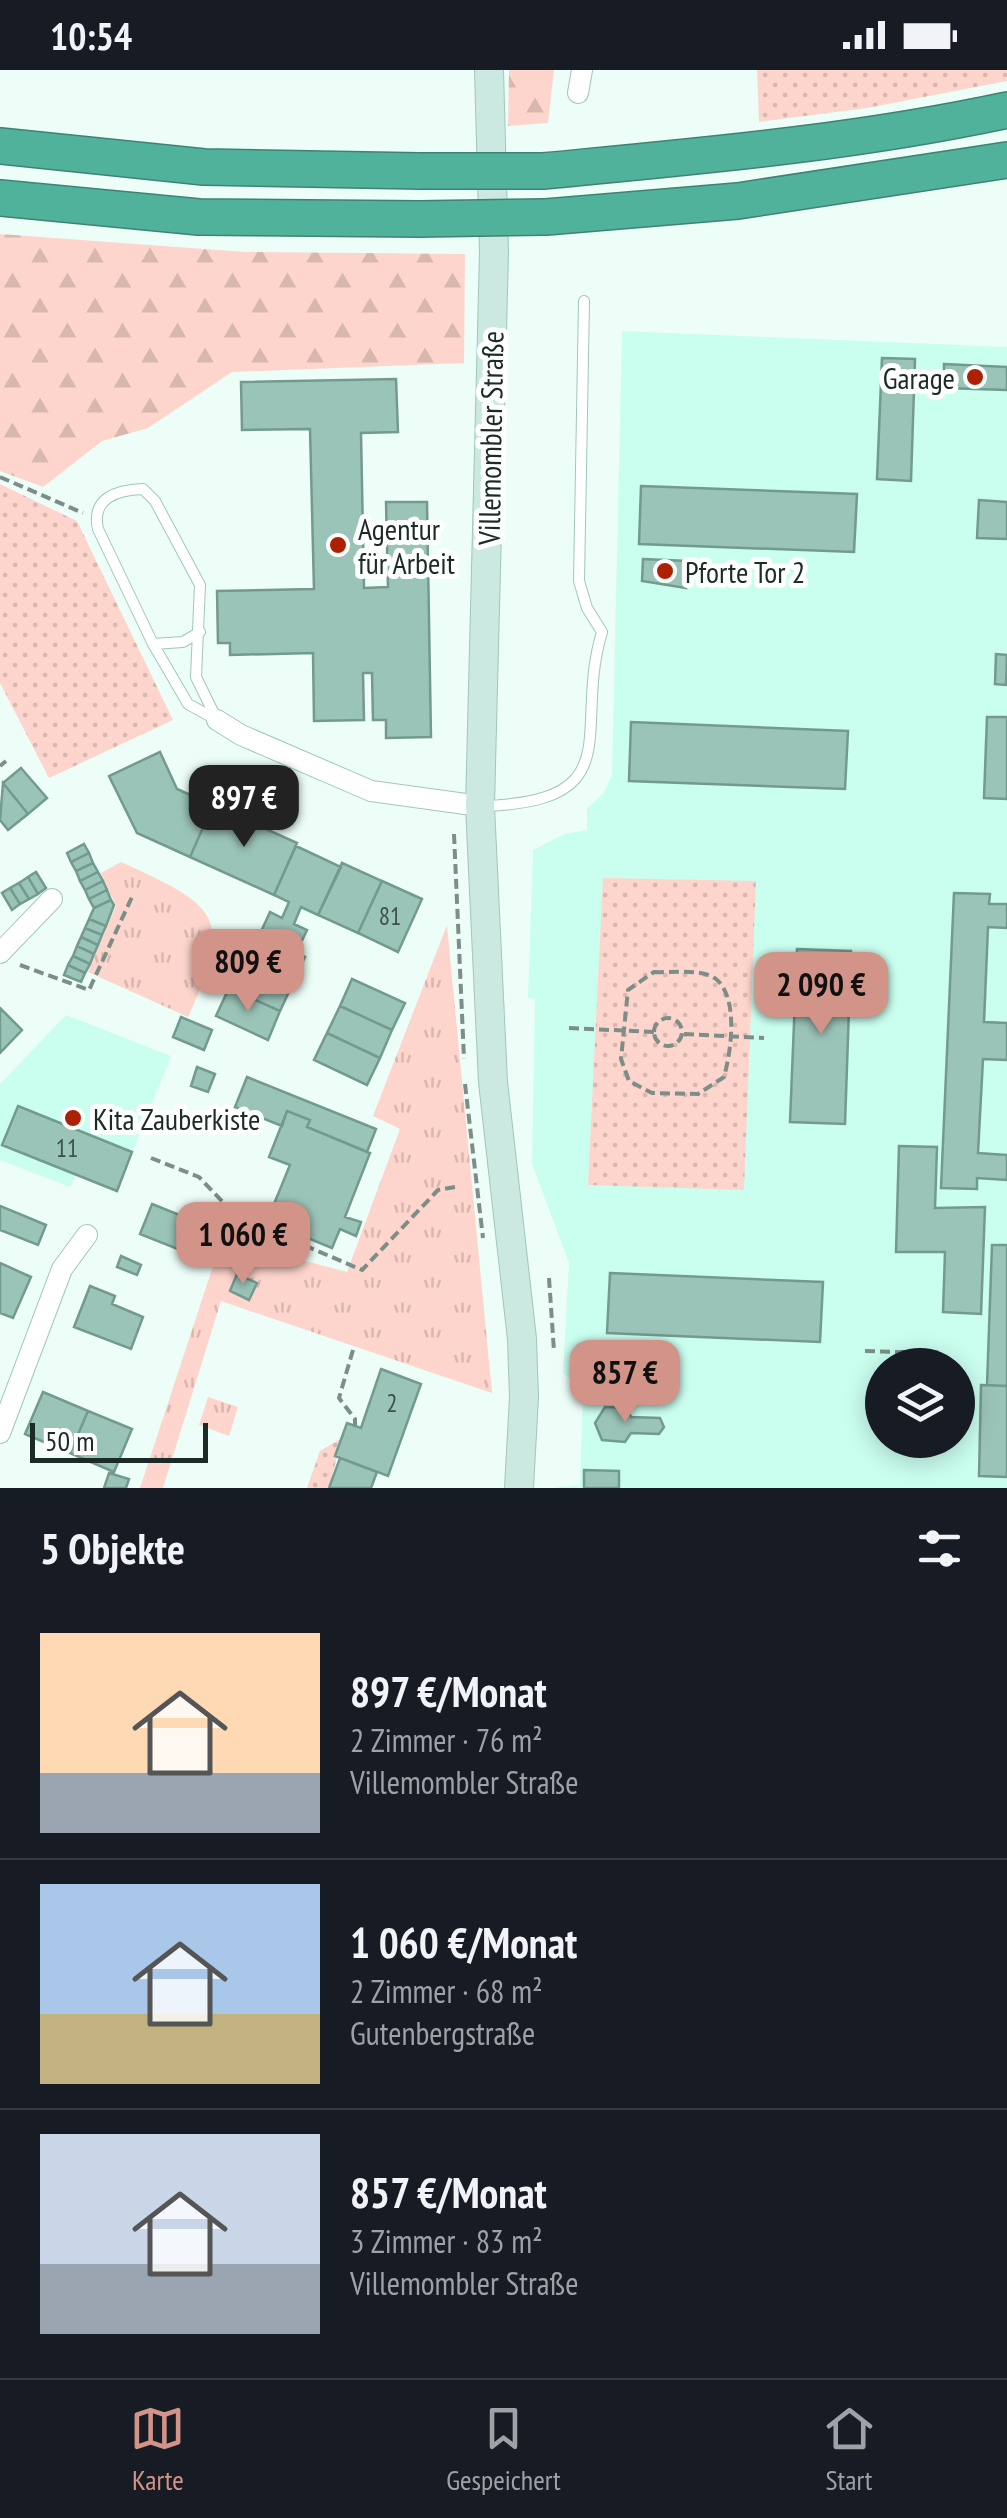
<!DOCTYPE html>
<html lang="de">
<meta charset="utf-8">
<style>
body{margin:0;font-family:"PT Sans Narrow",sans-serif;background:#20242c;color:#f1f3f6;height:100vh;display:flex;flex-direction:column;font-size:38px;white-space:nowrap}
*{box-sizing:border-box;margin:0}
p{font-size:32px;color:#9ea1a6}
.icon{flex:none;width:55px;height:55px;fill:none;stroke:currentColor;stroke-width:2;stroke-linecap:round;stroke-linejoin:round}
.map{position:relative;height:1418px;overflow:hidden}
.sheet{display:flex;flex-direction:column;background:#171b24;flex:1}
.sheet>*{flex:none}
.fabs{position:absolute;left:865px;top:1278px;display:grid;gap:20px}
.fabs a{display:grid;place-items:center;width:110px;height:110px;border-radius:50%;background:#171b24;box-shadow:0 5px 25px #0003;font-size:50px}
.scale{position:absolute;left:30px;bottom:25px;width:178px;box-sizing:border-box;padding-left:10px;border:5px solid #1b2b27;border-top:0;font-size:28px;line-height:35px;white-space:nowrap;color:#1b2b27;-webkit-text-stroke:8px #fff;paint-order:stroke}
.price{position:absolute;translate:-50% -85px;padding:0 22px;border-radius:20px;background:#d29488;color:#111;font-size:32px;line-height:65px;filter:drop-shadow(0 2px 5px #0008)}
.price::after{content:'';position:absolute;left:50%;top:60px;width:30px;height:22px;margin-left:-15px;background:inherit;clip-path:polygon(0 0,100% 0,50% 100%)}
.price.current{background:#222;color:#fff}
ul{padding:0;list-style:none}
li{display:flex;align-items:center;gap:30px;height:250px;padding:0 40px}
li+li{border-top:2px solid #363941}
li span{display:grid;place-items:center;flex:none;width:280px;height:200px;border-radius:0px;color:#555}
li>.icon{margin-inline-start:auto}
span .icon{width:120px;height:120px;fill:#fffc;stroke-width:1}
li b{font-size:42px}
h2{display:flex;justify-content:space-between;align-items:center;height:120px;padding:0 40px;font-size:42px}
.status{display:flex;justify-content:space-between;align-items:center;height:70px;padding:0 50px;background:#171b24;direction:ltr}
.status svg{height:28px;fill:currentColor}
.tab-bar{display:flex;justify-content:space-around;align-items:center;height:140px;border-top:2px solid #363941;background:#171b24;font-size:28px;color:#9ea1a6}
.tab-bar a{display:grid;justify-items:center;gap:5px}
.tab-bar .current{color:#d29488}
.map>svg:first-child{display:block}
.built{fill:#cafeef;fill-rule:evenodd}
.grass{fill:url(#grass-dots)}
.forest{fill:url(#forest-firs)}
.park{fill:url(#park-tufts)}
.building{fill:#9bc4b8;stroke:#739a8f;stroke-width:2.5}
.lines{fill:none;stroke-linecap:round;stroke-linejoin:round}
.lane-casing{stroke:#9fc7bb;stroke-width:12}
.street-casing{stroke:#9fc7bb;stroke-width:22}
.secondary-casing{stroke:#9fc7bb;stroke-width:30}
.highway-casing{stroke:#3e8372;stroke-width:38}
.path{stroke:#7d8d88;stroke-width:4;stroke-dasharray:10 5;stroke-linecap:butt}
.lane{stroke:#fff;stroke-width:10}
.street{stroke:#fff;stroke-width:20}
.secondary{stroke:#cbe8e1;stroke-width:28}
.highway{stroke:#51b29b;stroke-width:35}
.highway-bridge-casing{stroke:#3e8372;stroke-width:38;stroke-linecap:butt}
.highway-bridge{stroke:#51b29b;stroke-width:35}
.poi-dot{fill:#ad2002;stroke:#fff;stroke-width:4}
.labels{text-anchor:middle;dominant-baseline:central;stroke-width:10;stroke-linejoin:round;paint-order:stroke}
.number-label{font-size:25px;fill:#3b514b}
.poi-label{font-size:30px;fill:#1b2b27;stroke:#fff;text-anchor:start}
.street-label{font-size:30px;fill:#1b2b27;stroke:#fff}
</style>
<div class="status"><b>10:54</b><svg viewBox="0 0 49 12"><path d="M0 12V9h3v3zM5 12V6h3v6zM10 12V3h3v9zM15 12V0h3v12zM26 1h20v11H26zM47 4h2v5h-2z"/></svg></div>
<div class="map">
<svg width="1007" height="1418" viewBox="0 0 1007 1418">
<defs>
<pattern id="grass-dots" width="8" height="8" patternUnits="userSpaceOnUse" patternTransform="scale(2.5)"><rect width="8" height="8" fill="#fdd5cc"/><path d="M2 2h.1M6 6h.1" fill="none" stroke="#d8b7af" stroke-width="1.8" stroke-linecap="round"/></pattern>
<pattern id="forest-firs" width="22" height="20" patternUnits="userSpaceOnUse" patternTransform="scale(2.5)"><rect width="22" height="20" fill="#fdd5cc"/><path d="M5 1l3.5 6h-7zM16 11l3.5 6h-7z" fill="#d8b7af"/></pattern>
<pattern id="park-tufts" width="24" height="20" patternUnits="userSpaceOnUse" patternTransform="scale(2.5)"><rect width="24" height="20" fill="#fdd5cc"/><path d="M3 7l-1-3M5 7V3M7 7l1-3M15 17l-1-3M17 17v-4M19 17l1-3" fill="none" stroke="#d8b7af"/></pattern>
</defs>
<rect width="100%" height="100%" fill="#edfef8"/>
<path class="built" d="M622,261L1007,277V1418H553L580,1415L583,1320L563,1303L569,1193L532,1094L535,929L528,928L533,780L564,764L587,760V738L604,723L612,705ZM882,1295H958V1370H882Z
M66,945L171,986L117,1121L76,1104L70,1117L0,1090V1014Z"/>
<path class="grass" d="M757,0H1007V11L867,38L759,52Z
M0,414L77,451L173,650L49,708L0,613Z
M603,808L756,811L744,1120L588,1115Z
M342,1368L329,1418H307L320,1381Z"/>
<path class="forest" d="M509,0H554L548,53L508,56Z
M0,164L245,182L465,184L464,293L232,302L148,358L102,371L43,417L0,401Z"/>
<path class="park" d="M121,792C217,836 235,845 188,947L88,902L116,836L101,803Z
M447,855L492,1323L221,1231L163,1418H140L222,1169L347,1202L400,1059L373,1046Z
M208,1327L238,1337L229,1366L199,1355Z"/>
<path class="building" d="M882,288L915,289L911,411L877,409Z
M944,294L1007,297V320L944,318Z
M396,309L398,362L361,363L364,518L388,517L386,432H427L431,667L386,668V650H373L372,603H363L364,650L314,651L313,583L230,585V573H218L217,521L314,519L310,359L242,360L241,312Z
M641,416L857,424L854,482L639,474Z
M979,430L1007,432V469L977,468Z
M643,489L687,491L686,518L642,511Z
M996,584L1007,585L1006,615L995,614Z
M987,647H1007V729L984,728Z
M631,652L848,661L845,719L629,711Z
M160,682L177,719L213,735L190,787L137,763L109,706Z
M21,698L47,728L28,744L3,713Z
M3,713L28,744L8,760L0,750Z
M213,735L297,773L274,825L190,787Z
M84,774L89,783L71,792L67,783Z
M296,776L341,797L318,845L301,837L294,854L307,860L296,883L259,866L270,842L282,848L289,832L274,825Z
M89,783L93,793L76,801L71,792Z
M93,793L98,802L80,811L76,801Z
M342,793L382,811L358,863L318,845Z
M36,802L46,818L38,824L28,807Z
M98,802L103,811L85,820L80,811Z
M28,807L38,824L29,829L19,813Z
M103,811L107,820L89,829L85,820Z
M382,811L422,829L398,882L358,863Z
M19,813L29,829L20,834L10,818Z
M10,818L20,834L12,840L2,823Z
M107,820L111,830L94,838L89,829Z
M954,823L990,824L989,834H1007V858L988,857L984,952L1007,953V990L983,989L978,1083L1007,1085V1110L977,1108V1119L941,1118Z
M111,830L114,835L106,856L89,849L94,838Z
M89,849L106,856L102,865L85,858Z
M85,858L102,865L98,875L81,867Z
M253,864L305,887L293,913L241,889Z
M81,867L98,875L94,884L77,876Z
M77,876L94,884L90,894L73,886Z
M797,879L851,881L845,1054L790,1052Z
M73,886L90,894L85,903L68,895Z
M241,889L293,913L280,941L229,918Z
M68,895L85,903L81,912L64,905Z
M352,909L405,933L392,960L340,936Z
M229,918L280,941L268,970L216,946Z
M340,936L392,960L380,988L327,963Z
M0,938L22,960L0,983Z
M181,947L212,960L204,980L173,967Z
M327,963L380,988L367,1015L314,990Z
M197,997L215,1004L208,1022L191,1016Z
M247,1007L376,1059L367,1082L307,1057L310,1050L287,1041L282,1056L235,1037Z
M18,1036L132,1082L117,1121L2,1075Z
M287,1041L310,1050L307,1057L370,1083L345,1147L361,1152L356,1166L340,1159L332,1178L267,1151L290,1095L269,1087Z
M899,1076L937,1077L935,1138L985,1137L981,1244L943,1242L945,1182H896Z
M152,1134L197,1152L185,1182L140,1164Z
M0,1136L46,1155L38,1175L0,1160Z
M992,1175H1007V1316L987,1315Z
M121,1186L141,1195L137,1205L117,1197Z
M0,1193L31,1207L13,1248L0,1243Z
M610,1203L823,1212L820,1272L607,1263Z
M237,1204L257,1213L249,1230L230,1221Z
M90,1216L115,1226L112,1234L143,1247L131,1279L74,1257Z
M381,1299L421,1314L388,1406L335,1386L347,1353L361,1358Z
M981,1315L1007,1316V1407L979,1406Z
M43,1322L88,1341L70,1383L25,1364Z
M605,1337L627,1338L631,1347L660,1348L664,1357L659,1364L631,1363L625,1372L602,1370L595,1353Z
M88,1341L132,1359L114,1402L70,1383Z
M340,1388L377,1402L371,1418H329Z
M584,1400L619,1401V1418H584Z
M109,1403L129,1409L126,1418H104Z"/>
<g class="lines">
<g class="lane-casing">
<path id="lane" d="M143,419L155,431L200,515L196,607L217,650L188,634L153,574L98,459C91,427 118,420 143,419Z
M153,574L183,572L200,562
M481,736C633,732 572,661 602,562L587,538L579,511L584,231"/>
</g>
<g class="street-casing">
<path id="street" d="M578,23L582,0
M217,650L241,665L371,721L480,736
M0,883L52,829
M0,1363L62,1199L87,1165"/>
</g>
<g class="secondary-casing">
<path id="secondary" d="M489,0L494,182L480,736L493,1012L522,1269L524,1327L519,1418"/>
</g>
<g class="highway-casing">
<path id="highway" d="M0,76L204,97L420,101
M543,101C699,86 853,73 1007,40
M0,128L199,147L420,149
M546,147L738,131L1007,90"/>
</g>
<path class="path" d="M0,407L83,443
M0,696L6,691
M454,764L464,989
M20,895L89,920L132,827
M654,902C670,903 702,898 716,909C739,928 731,982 724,1007L698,1024L652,1023L629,1011L621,989L628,920Z
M654 962a14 14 0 1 1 28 0a14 14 0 1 1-28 0Z
M569,958L654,962
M684,964L764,968
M465,1014L483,1168
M151,1088L199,1107L236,1146L362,1200L438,1120L455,1117
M549,1208L554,1281
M353,1280L339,1328L355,1349V1356
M865,1281L930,1283"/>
<use href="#lane" class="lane"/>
<use href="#street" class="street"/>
<use href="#secondary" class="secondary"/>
<use href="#highway" class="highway"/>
<g class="highway-bridge-casing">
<path id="highway-bridge" d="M420,101H543
M420,149L546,147"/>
</g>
<use href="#highway-bridge" class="highway-bridge"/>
</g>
<g class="poi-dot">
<circle cx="975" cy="307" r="10"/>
<circle cx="338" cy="475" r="10"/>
<circle cx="665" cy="501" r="10"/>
<circle cx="73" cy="1048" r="10"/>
</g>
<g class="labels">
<g class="number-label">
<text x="390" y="846">81</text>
<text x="67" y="1078">11</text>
<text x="392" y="1333">2</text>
</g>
<g class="poi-label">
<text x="955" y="307" text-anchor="end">Garage</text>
<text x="358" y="458">Agentur<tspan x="358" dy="34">für Arbeit</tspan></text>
<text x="685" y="501">Pforte Tor 2</text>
<text x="93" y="1048">Kita Zauberkiste</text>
</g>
<g class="street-label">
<text transform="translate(490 368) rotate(-89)">Villemombler Straße</text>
</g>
</g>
</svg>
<div class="fabs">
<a><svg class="icon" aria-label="layers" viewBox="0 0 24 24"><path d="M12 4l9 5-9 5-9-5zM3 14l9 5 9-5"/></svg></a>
</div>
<div class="scale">50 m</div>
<b class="price current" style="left:244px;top:780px">897 €</b>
<b class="price" style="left:248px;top:944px">809 €</b>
<b class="price" style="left:821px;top:967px">2 090 €</b>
<b class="price" style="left:243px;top:1217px">1 060 €</b>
<b class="price" style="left:625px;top:1355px">857 €</b>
</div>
<section class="sheet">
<h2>5 Objekte<svg class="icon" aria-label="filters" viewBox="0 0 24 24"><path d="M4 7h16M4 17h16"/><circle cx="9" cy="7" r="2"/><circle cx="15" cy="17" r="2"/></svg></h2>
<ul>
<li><span style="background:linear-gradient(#ffd9b3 70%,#9aa5b1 0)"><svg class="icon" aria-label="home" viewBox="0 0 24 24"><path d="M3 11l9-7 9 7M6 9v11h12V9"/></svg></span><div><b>897 €/Monat</b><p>2 Zimmer · 76 m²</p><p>Villemombler Straße</p></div></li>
<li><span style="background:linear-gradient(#a9c7e8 65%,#c2b280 0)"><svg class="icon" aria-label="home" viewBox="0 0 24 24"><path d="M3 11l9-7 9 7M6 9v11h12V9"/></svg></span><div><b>1 060 €/Monat</b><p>2 Zimmer · 68 m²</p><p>Gutenbergstraße</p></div></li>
<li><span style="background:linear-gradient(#c9d6e8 65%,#9aa5b1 0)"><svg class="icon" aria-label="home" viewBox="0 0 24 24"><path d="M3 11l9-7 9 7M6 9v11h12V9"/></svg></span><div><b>857 €/Monat</b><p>3 Zimmer · 83 m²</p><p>Villemombler Straße</p></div></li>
</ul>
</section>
<nav class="tab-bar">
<a class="current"><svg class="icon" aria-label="map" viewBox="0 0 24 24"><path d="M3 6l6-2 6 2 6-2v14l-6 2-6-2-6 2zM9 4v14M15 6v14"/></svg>Karte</a>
<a><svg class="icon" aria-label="saved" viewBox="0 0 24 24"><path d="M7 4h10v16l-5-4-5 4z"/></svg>Gespeichert</a>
<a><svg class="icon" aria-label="home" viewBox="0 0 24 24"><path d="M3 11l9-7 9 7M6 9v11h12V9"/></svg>Start</a>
</nav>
